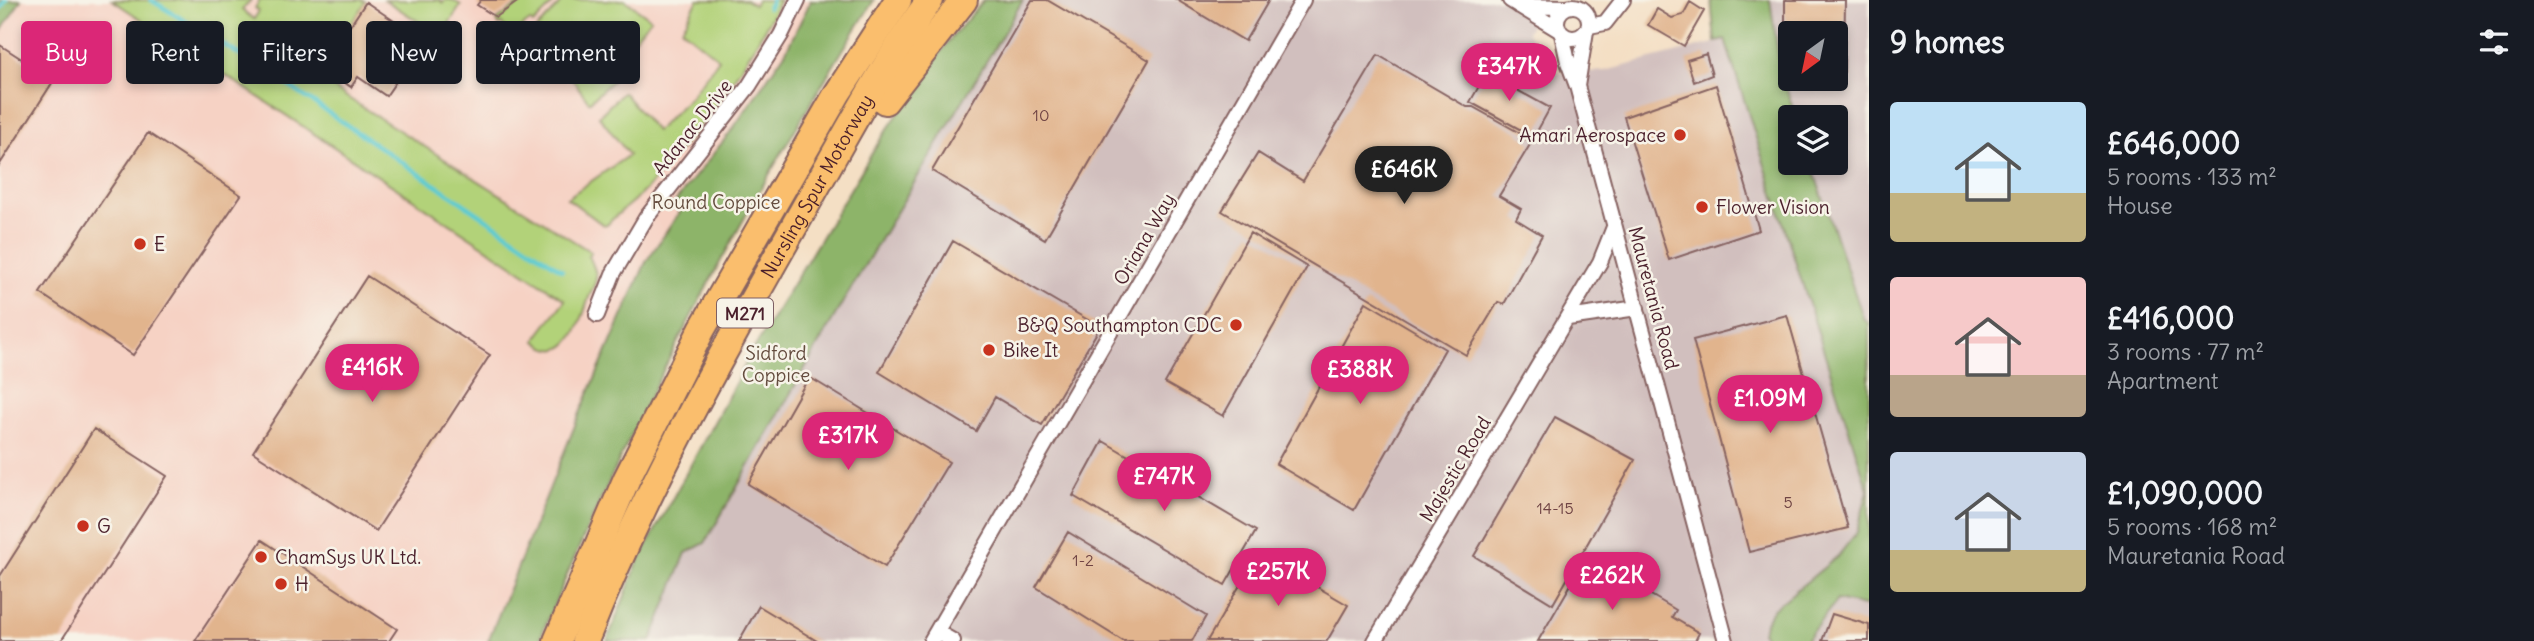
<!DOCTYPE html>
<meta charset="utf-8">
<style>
body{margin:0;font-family:Delius,sans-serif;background:#242831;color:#f1f3f6;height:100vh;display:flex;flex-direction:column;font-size:26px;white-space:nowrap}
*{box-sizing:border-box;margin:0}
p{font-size:23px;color:#9ea1a6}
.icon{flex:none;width:38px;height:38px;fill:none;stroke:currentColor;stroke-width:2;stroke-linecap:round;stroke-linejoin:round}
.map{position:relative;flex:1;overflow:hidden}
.sheet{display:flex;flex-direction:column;background:#171b24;width:665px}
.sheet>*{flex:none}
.top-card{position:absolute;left:21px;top:21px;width:665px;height:63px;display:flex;gap:14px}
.needle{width:46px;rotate:213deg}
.buttons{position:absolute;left:1778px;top:21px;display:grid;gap:14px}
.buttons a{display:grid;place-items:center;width:70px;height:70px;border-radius:7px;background:#171b24;box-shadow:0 4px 10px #0003;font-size:35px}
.price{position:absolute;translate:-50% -60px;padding:0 16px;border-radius:24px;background:#db2777;color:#fff;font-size:23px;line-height:46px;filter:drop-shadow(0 2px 4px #0008)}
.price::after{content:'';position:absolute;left:50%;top:42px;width:21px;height:16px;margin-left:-10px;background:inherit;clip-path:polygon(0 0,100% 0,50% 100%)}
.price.on{background:#222;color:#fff}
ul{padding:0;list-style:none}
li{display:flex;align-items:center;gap:21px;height:175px;padding:0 21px}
li span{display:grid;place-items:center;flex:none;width:196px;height:140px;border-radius:7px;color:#555}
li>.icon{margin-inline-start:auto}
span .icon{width:84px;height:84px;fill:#fffc;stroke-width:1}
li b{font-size:30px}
h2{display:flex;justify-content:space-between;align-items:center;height:84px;padding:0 21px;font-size:30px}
.chip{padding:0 24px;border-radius:7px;background:#171b24;box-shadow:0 4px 10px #0003;font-size:24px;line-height:63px}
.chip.on{background:#db2777;color:#fff}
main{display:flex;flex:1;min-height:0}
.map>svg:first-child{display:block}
.built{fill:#f6d2c4}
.industrial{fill:#d1bfbe;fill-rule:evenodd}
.green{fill:#b2d279;stroke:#7e7852;stroke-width:2}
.forest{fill:#8db469;stroke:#6c6a4a;stroke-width:2}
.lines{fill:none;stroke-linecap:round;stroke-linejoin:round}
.stream{stroke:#5dcbd2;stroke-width:4.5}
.building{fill:#e1b48d}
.street-casing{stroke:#866261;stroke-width:18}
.highway-casing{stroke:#866261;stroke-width:30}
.street{stroke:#fff;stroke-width:14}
.highway{stroke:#fabe6d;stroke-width:26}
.poi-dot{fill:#c8321e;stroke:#f7f3e8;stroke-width:2.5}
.labels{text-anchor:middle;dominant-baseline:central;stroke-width:5;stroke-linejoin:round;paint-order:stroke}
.number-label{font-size:16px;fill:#704444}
.shield{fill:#f7f3e8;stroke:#7e5f64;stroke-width:2}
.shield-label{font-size:18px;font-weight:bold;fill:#4a1f2b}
.street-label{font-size:19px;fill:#4a1f2b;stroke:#f7f3e8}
.poi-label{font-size:19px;fill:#4a1f2b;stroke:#f7f3e8;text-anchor:start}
.park-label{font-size:19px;fill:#644c3e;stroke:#f7f3e8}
</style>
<main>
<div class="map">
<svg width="1869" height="641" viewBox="0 0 1869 641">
<rect width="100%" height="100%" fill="#f7f3e8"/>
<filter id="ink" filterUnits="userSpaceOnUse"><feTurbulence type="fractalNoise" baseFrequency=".0143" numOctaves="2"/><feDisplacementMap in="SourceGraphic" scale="14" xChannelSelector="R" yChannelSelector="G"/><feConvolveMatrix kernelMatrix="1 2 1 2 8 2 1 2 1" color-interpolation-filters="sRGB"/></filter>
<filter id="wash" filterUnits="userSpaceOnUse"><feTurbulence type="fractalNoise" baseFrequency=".00686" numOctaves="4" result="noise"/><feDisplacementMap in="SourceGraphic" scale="28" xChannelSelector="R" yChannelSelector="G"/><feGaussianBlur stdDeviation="1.57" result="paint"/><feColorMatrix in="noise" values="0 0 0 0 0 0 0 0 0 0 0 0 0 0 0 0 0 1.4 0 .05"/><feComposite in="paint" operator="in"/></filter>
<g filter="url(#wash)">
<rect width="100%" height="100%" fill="#f4dfc4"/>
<path class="built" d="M21,0H811L786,51L732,130L675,201L683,206L646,262L580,413L488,641H0V33Z"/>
<path class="industrial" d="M1023,0H1544L1527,32L1553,73L1605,71L1725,40L1869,494V641H651L686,553L705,543L837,312Z
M1770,0H1869V323L1864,320L1811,163H1836V117H1796L1781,73ZM1790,33H1836V79H1790Z"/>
<path class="green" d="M112,0H251L242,10L254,19L259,11L255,8L260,0H362L366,2L326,61L316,55L307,69L348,98L591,252L589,256C591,261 596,270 596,276C597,282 591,291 589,297C582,320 568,369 536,341L538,336L565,300Z
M385,0H439L443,3L445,0H452L461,5L441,36Z
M524,0H557L533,24L530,21L511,35L502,24L499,25L496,21Z
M564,0H625L651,19L608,70L613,80L589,102L536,29Z
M698,0H746L754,5L757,0H780C747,67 700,129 650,185C637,200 620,210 607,225L602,224L567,198L629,155L599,116L623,92L656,131L689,98L719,59L682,29Z"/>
<path class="forest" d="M0,0H21L0,33Z
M811,0H874C745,205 631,417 539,641H488L580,413L646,262L683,207L675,202L732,130L786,51Z
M984,0H1023L837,312L705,543L686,553L651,641H607L639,560L755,347L880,140L948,42Z
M1711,0H1770L1781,73L1796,117H1790V163H1811L1864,320L1869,323V607L1837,600L1805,641H1768L1762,632L1771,611L1838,556L1857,532L1868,490L1725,40L1715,42Z"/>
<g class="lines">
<path class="stream" d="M151,0L274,76L562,270
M768,8L772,0
M0,9L6,0"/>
</g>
<g id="blocks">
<path class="building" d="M481,0H520L496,17L477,5Z
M1032,0H1047L1149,60L1045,239L932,171Z
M1177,0H1269L1245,41Z
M1785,0H1845L1844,72H1836V33H1790V71H1785Z
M366,2L428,44L408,73L404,70L386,96L358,77L351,87L338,78L345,67L330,56Z
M1690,2L1704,11L1684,46L1648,25L1657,9L1672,18L1683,15Z
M0,45L54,80L0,164Z
M1706,54L1712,75L1694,82L1687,60Z
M1378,55L1467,107H1473L1518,132L1531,143L1499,196L1521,209L1516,219L1542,235L1504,304L1498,302L1466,355L1222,211L1258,153L1303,181Z
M1491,65L1509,75L1506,84L1550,108L1534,137L1470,102Z
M1716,85L1759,230L1669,260L1624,117Z
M148,133L241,195L133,355L40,293Z
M1250,233L1307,267L1223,416L1165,383Z
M953,241L1100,327L1042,425L995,397L976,431L879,372Z
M367,276L490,355L376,531L253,452Z
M1366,302L1445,349L1354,510L1276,464Z
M1787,315L1848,528L1749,552L1693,340Z
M809,377L949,462L885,567L748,484Z
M1555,417L1635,460L1553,604L1474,556Z
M94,429L167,476L61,641H0V576Z
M1103,441L1256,531L1225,585L1073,496Z
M1068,532L1206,616L1192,641H1123L1036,587Z
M262,540L397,629L389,641H195Z
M1259,553L1348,605L1327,641H1207Z
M1587,557L1676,610L1672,617L1699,633L1695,641H1538Z
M759,606L817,641H739Z
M1832,614L1869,625V641H1822Z"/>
</g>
</g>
<g filter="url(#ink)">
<use href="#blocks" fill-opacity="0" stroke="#866261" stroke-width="2"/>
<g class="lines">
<g class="street-casing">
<path id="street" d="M1510,0L1559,30
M1557 22a16 16 0 1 1 32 0a16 16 0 1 1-32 0Z
M1519,6L1566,7
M1589,26L1605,23L1623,0
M1562,34L1568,62L1577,86L1726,641
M1577,86L1586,31
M597,315L613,274L646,218L749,86L781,35L798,0
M1568,318L1637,308
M937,632L953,641
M931,641L1303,0
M1375,641L1600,262L1614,227"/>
</g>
<g class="highway-casing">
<g id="highway">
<path d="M885,101L964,0"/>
<path d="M557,641L627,478L702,329L837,94L898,0"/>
<path id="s1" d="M585,641C642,495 719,359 796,223C839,148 879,70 930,0"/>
</g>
</g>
<use href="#street" class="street"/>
<use href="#highway" class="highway"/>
</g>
</g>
<g class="poi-dot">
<circle cx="1680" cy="135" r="7"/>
<circle cx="1702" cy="207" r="7"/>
<circle cx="140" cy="244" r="7"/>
<circle cx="1236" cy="325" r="7"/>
<circle cx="989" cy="350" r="7"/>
<circle cx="83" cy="526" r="7"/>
<circle cx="261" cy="557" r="7"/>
<circle cx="281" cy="584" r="7"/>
</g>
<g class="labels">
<g class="number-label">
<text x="1041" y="115">10</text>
<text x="1788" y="502">5</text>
<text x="1555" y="508">14-15</text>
<text x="1083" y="560">1-2</text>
</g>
<rect class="shield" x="717" y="298.5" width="56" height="29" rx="5"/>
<g class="shield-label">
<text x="745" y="313">M271</text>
</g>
<g class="street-label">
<text transform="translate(692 127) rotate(-52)">Adanac Drive</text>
<text stroke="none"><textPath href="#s1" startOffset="511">Nursling Spur Motorway</textPath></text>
<text transform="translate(1144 239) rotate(-60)">Oriana Way</text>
<text transform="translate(1654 298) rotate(75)">Mauretania Road</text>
<text transform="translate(1455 469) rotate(-59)">Majestic Road</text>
</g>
<g class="poi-label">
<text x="1666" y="135" text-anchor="end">Amari Aerospace</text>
<text x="1716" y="207">Flower Vision</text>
<text x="154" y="244">E</text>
<text x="1222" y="325" text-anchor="end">B&amp;Q Southampton CDC</text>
<text x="1003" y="350">Bike It</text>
<text x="97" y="526">G</text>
<text x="275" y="557">ChamSys UK Ltd.</text>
<text x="295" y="584">H</text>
</g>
<g class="park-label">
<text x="716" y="202">Round Coppice</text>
<text x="776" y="353">Sidford<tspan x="776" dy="22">Coppice</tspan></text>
</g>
</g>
</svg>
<div class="buttons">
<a><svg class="needle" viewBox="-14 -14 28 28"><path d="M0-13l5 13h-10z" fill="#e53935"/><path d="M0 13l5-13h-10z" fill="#9ea1a6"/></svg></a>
<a><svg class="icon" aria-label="layers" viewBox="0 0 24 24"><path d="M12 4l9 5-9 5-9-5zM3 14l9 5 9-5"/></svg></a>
</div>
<b class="price" style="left:1509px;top:103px">£347K</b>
<b class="price on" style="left:1404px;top:206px">£646K</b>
<b class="price" style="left:372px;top:404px">£416K</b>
<b class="price" style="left:1360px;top:406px">£388K</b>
<b class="price" style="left:1770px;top:435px">£1.09M</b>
<b class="price" style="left:848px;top:472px">£317K</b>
<b class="price" style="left:1164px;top:513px">£747K</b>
<b class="price" style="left:1278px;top:608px">£257K</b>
<b class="price" style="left:1612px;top:612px">£262K</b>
<div class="top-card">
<a class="chip on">Buy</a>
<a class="chip">Rent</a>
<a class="chip">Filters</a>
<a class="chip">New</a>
<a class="chip">Apartment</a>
</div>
</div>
<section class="sheet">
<h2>9 homes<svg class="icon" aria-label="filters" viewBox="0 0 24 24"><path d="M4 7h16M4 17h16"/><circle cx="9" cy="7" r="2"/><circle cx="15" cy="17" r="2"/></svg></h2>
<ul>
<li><span style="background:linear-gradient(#bfe0f5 65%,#c2b280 0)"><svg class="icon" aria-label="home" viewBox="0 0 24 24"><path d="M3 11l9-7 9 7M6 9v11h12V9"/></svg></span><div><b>£646,000</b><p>5 rooms · 133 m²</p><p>House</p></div></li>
<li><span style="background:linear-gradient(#f6c9c9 70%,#b9a48a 0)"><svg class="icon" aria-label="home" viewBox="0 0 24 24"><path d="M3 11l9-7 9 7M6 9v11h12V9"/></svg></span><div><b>£416,000</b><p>3 rooms · 77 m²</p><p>Apartment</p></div></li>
<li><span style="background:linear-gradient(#c9d6e8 70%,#c2b280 0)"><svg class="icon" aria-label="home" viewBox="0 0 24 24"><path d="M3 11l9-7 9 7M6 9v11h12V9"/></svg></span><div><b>£1,090,000</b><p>5 rooms · 168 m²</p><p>Mauretania Road</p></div></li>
</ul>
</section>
</main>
